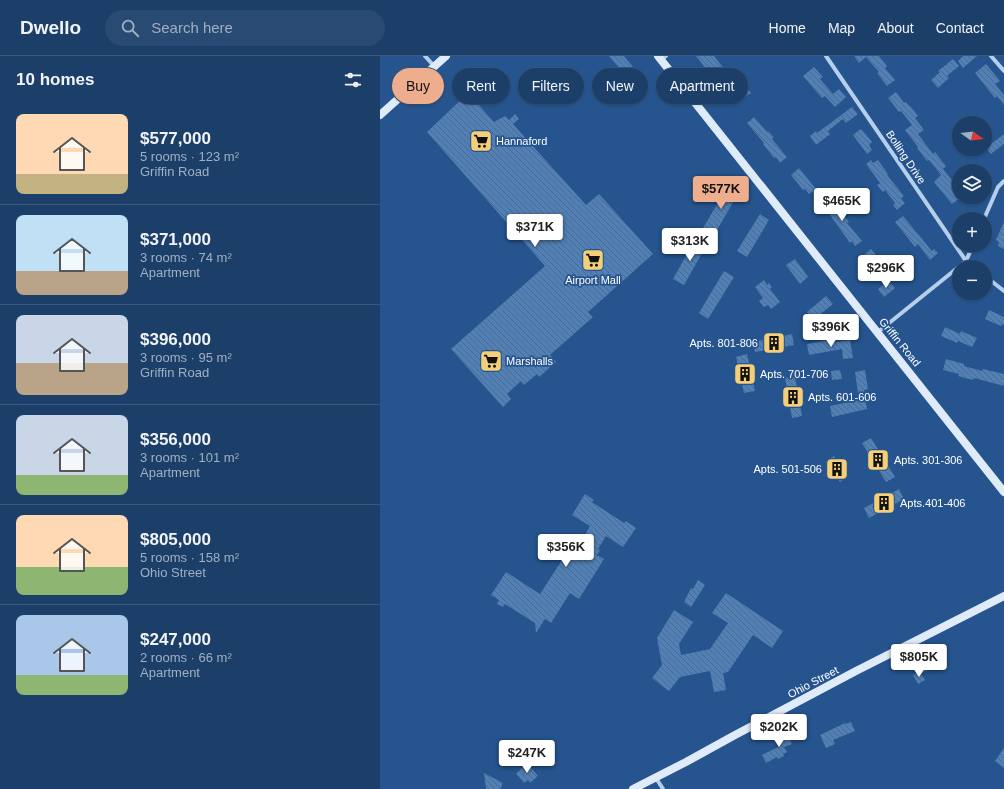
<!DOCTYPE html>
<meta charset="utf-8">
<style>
body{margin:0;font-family:Helvetica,sans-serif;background:#294a72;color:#f1f3f6;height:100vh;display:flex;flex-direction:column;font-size:15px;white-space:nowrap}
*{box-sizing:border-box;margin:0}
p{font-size:13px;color:#a0afc1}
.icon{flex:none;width:22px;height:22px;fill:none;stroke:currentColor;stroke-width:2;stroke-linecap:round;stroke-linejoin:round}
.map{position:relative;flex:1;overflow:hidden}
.drawer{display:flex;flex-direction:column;background:#1c3f6a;width:380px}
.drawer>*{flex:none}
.top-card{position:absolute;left:12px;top:12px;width:380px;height:36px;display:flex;gap:8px}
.needle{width:26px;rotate:104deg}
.buttons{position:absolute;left:572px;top:60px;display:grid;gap:8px}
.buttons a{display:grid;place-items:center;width:40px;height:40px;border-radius:50%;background:#1c3f6a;box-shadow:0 1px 3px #0004,0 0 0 1px #3a587e;font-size:20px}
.price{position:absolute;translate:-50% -34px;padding:0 9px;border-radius:4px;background:#fff;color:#222;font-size:13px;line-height:26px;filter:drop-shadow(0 1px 2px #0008)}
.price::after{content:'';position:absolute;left:50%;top:24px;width:12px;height:9px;margin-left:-6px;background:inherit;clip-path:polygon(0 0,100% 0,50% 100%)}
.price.on{background:#eead8d;color:#111}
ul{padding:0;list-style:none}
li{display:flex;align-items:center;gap:12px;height:100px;padding:0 16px}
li+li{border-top:1px solid #3a587e}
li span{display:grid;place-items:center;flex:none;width:112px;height:80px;border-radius:8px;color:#555}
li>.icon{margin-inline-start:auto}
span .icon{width:48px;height:48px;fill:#fffc;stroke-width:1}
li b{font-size:17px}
h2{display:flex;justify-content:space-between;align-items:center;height:48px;padding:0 16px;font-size:17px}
.tag{padding:0 14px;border-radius:18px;background:#1c3f6a;box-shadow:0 1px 3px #0004,0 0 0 1px #3a587e;font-size:14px;line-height:36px}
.tag.on{background:#eead8d;color:#111}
header{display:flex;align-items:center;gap:24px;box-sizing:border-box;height:56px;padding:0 20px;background:#1c3f6a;border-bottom:1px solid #3a587e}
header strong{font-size:19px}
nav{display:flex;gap:22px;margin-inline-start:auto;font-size:14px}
.search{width:280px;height:36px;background:#294a72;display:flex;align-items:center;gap:10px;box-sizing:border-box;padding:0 14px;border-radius:22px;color:#a0afc1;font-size:15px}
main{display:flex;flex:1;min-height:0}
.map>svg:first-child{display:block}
.building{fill:url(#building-back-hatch)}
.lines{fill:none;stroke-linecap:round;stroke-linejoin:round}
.street{stroke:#b4ceeb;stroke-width:4}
.secondary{stroke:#e0ebf9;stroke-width:8}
.labels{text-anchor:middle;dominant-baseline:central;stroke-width:3.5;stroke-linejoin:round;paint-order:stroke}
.poi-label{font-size:11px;fill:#fff;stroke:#25548e;text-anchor:start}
.street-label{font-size:11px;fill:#fff;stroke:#25548e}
</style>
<header>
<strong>Dwello</strong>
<div class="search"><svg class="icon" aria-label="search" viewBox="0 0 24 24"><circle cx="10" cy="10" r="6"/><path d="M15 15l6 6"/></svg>Search here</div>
<nav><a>Home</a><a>Map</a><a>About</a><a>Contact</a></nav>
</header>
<main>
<section class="drawer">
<h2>10 homes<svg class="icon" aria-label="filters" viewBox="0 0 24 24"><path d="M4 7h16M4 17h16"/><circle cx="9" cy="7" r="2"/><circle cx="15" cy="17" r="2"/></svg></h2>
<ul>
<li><span style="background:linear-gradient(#ffd9b3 75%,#c2b280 0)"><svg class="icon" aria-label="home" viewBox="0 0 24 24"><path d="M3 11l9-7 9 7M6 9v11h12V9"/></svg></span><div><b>$577,000</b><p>5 rooms · 123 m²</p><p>Griffin Road</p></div></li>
<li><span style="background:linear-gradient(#bfe0f5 70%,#b9a48a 0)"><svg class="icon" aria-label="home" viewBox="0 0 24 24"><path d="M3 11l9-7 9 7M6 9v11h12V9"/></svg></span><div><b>$371,000</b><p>3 rooms · 74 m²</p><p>Apartment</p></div></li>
<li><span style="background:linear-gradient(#c9d6e8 60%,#b9a48a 0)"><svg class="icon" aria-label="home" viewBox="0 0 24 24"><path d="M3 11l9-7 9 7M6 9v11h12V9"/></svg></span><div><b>$396,000</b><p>3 rooms · 95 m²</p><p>Griffin Road</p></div></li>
<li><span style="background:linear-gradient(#c9d6e8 75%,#8fb573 0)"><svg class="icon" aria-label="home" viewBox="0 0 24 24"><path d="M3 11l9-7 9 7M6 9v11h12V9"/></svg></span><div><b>$356,000</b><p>3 rooms · 101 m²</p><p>Apartment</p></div></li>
<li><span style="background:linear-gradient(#ffd9b3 65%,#8fb573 0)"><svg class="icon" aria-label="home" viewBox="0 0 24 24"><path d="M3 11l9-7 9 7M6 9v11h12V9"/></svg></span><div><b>$805,000</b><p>5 rooms · 158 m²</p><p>Ohio Street</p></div></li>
<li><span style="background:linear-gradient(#a9c7e8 75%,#8fb573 0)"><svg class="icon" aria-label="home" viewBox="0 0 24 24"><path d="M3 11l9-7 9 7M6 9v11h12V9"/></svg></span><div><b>$247,000</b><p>2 rooms · 66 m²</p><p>Apartment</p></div></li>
</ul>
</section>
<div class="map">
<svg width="624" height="733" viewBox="0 0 624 733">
<defs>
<pattern id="building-back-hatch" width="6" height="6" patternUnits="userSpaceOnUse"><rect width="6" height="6" fill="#5180b7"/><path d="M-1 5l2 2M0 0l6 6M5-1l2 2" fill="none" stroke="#4f6987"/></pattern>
</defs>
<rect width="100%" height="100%" fill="#25548e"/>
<path class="building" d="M229,0H244L253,11L244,18Z
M316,0H334L345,14L334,23Z
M474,0H499L507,10L505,12L515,24L507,30L497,17L499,16L486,1L479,7Z
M583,0H597L583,12L578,5Z
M573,3L579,10L567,20L569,22L558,32L551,24L560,16L558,15Z
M606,8L620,25L615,28L624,39V49L617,40L615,42L595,17Z
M434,11L443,21L440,23L453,38L459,33L466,41L455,51L445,40L442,42L423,20Z
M352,13L371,37L363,42L345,19Z
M516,36L524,47L526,46L529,50H530L538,60L535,62L544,74L538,78L553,98L555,96L566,110L563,113L579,133V143L572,148L554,126L561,119L549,104L547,105L537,92L538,91L525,74L532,69L521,55L519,56L508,42Z
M88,37L114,66L125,60L129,64L135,58L139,63L133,68L206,149L219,138L273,198L208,256L213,261L170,299L176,306L159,321L157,318L144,329L141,325L127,338L131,343L123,351L71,293L165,210L47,76Z
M472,51L478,58L466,67L463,63L448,75L450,78L436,89L430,80L436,75L437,77Z
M374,61L387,76L388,75L394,81L392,83L407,101L400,107L396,101L394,102L383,88L384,87L367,67Z
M481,73L492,86L489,89L492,94L487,98L473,79Z
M624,78V88L611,98L606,92Z
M491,104L493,107L498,104L508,118L507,119L524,140L521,142L525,147L517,154L513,149L515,147L505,134L503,136L497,129L500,127L486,108Z
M419,112L436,133L429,138L425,133L423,134L411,119Z
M348,130L359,136L334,179L323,172Z
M449,141L469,166L467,167L482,185L475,190L472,185L470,187L443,149L445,148L444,146Z
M380,158L389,164L367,201L357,195Z
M523,160L552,195L554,193L558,197L550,204L538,188L535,191L515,166Z
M624,166V193L618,190L619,186L616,184Z
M315,184L326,190L304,229L293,223Z
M491,193L511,217L504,223L484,199Z
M415,203L428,221L420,228L406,209Z
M344,215L354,221L328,263L319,257Z
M384,224L387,229L389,227L392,231L390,233L400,246L391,253L388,249L384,251L379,245L383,242L375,231Z
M509,225L515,232L504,241L498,233Z
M446,240L453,248L433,264L427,256Z
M609,254L624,261V269L622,268L621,270L605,263Z
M565,271L580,278L581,275L597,282L592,291L578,285L577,287L561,280Z
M412,278L414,289L375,296L373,286Z
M450,284V287L470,284L473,302L463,303L462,293L429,299L427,288Z
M367,298L375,335L364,337L356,301Z
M566,303L584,308V310L602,315L603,313L624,318V330L594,322L593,324L578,320L579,318L563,314Z
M460,314L462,323L452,324L451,315Z
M485,314L488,333L484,334L487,353L452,361L450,350L479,344L475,316Z
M415,321L422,360L412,362L405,322Z
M491,382L515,421L506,426L482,387Z
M454,400L467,421L460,426L446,405Z
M519,433L524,443L489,462L484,452Z
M205,438L214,444L212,446L244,467L246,465L256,472L243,491L226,480L218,493L220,494L217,499L224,503L199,543L190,537L171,567L165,563L156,577L155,567L125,548L123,551L117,548L119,544L111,539L126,516L160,538L186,498L184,496L191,486L198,490L210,470L192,459Z
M318,524L325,529L311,551L304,546L311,532L313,533Z
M346,537L403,575L392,592L373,579L348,616L343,617L346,634L334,636L330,615L300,621L289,635L272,622L282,609L277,582L294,554L313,566L299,588L301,599L330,593L348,567L332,557Z
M540,596L550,613L542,617L533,600Z
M540,615L545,624L538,628L533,619Z
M471,666L475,675L453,684L455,688L446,692L440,679L465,667L466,668Z
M407,675L412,688L404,691L407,696L403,698L404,700L398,703L397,701L386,707L382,699L400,690L396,680Z
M624,692V712L615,705Z
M147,707L158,720L150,727L148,724L144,727L136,718Z
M104,717L123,727L120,733H106Z"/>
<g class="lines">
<path class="street" d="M45,0L54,10
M446,0L586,205L593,211
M611,0L624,15
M281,4L286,0
M604,163L618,131L624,125
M605,220L624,235
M498,276L586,205L593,189
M276,722L283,733"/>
<path class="secondary" d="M278,0L624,436
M0,59L66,0
M253,733L306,706L355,679L476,615L624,540"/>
</g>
<defs>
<g id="supermarket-square" transform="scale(1.15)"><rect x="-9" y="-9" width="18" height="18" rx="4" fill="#f5cf78" stroke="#25548e"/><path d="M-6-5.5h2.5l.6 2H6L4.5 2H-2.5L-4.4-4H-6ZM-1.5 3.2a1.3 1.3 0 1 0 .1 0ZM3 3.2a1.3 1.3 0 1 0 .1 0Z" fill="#111"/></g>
<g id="building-square" transform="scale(1.15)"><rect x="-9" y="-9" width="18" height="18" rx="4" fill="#f5cf78" stroke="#25548e"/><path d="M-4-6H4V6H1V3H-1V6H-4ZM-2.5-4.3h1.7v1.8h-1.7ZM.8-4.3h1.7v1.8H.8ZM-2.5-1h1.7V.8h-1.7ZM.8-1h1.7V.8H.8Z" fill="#111"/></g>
</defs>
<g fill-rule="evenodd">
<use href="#supermarket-square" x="101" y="85"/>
<use href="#supermarket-square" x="213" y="204"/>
<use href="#building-square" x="394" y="287"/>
<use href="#supermarket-square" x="111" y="305"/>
<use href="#building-square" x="365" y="318"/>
<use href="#building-square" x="413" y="341"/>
<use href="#building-square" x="498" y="404"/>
<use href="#building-square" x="457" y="413"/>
<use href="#building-square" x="504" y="447"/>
</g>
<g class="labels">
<g class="poi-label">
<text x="116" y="85">Hannaford</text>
<text x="213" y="224" text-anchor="middle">Airport Mall</text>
<text x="378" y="287" text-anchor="end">Apts. 801-806</text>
<text x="126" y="305">Marshalls</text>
<text x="380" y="318">Apts. 701-706</text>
<text x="428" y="341">Apts. 601-606</text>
<text x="514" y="404">Apts. 301-306</text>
<text x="442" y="413" text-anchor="end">Apts. 501-506</text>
<text x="520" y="447">Apts.401-406</text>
</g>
<g class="street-label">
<text transform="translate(526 101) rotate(56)">Bolling Drive</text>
<text transform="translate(520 286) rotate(51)">Griffin Road</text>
<text transform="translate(433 626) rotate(-28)">Ohio Street</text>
</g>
</g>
</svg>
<div class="buttons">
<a><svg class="needle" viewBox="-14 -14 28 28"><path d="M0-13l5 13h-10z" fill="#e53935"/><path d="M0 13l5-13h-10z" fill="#a0afc1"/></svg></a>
<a><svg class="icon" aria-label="layers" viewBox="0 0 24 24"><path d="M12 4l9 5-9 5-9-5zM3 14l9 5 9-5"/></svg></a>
<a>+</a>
<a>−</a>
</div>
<b class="price on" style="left:341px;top:154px">$577K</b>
<b class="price" style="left:462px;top:166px">$465K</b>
<b class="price" style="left:155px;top:192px">$371K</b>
<b class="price" style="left:310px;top:206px">$313K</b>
<b class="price" style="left:506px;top:233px">$296K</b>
<b class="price" style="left:451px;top:292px">$396K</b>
<b class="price" style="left:186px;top:512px">$356K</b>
<b class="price" style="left:539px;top:622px">$805K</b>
<b class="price" style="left:399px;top:692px">$202K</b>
<b class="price" style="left:147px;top:718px">$247K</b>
<div class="top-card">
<a class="tag on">Buy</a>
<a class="tag">Rent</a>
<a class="tag">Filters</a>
<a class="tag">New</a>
<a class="tag">Apartment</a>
</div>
</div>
</main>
